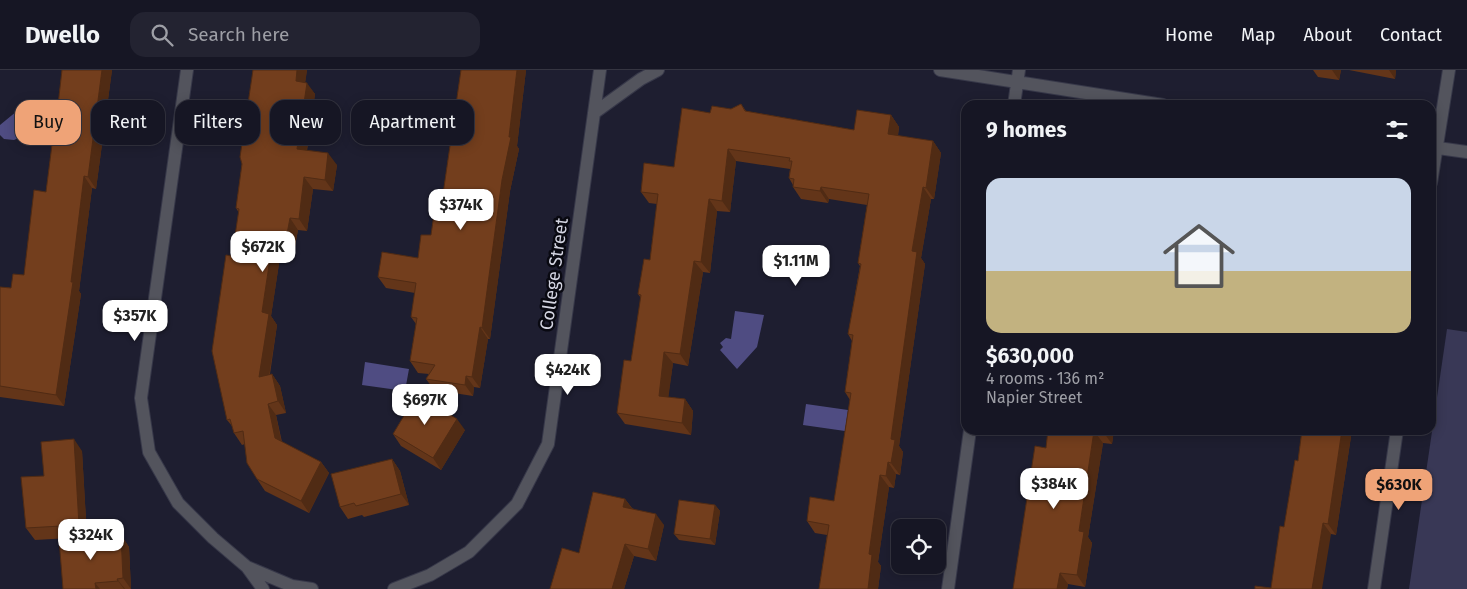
<!DOCTYPE html>
<meta charset="utf-8">
<style>
body{margin:0;font-family:"Fira Sans",sans-serif;background:#232331;color:#f1f3f6;height:100vh;display:flex;flex-direction:column;font-size:19px;white-space:nowrap}
*{box-sizing:border-box;margin:0}
p{font-size:16px;color:#9e9fa6}
.icon{flex:none;width:28px;height:28px;fill:none;stroke:currentColor;stroke-width:2;stroke-linecap:round;stroke-linejoin:round}
.map{position:relative;flex:1;overflow:hidden}
.drawer{position:absolute;left:961px;top:30px;width:475px;height:335px;display:flex;flex-direction:column;background:#161624;border-radius:15px;box-shadow:0 2px 12px #0003,0 0 0 1px #353541}
.drawer>*{flex:none}
.top-card{position:absolute;left:15px;top:30px;width:475px;height:45px;display:flex;gap:10px}
.fabs{position:absolute;left:891px;top:449px;display:grid;gap:10px}
.fabs a{display:grid;place-items:center;width:55px;height:55px;border-radius:10px;background:#161624;box-shadow:0 2px 12px #0003,0 0 0 1px #353541;font-size:25px}
.price{position:absolute;translate:-50% -42px;padding:0 11px;border-radius:10px;background:#fff;color:#222;font-size:16px;line-height:32px;filter:drop-shadow(0 1px 2px #0008)}
.price::after{content:'';position:absolute;left:50%;top:30px;width:15px;height:11px;margin-left:-8px;background:inherit;clip-path:polygon(0 0,100% 0,50% 100%)}
.price.on{background:#efa377;color:#111}
ul{padding:0;list-style:none}
li{display:grid;align-content:center;gap:10px;height:265px;padding:0 25px}
li+li{border-top:1px solid #353541}
li span{display:grid;place-items:center;height:155px;border-radius:15px;color:#555}
li>.icon{margin-inline-start:auto}
span .icon{width:90px;height:90px;fill:#fffc;stroke-width:1}
li b{font-size:21px}
h2{display:flex;justify-content:space-between;align-items:center;height:60px;padding:0 25px;font-size:21px}
.chip{padding:0 18px;border-radius:15px;background:#161624;box-shadow:0 2px 12px #0003,0 0 0 1px #353541;font-size:18px;line-height:45px}
.chip.on{background:#efa377;color:#111}
header{display:flex;align-items:center;gap:30px;box-sizing:border-box;height:70px;padding:0 25px;background:#161624;border-bottom:1px solid #353541}
header strong{font-size:24px}
nav{display:flex;gap:28px;margin-inline-start:auto;font-size:18px}
.search{width:350px;height:45px;background:#232331;display:flex;align-items:center;gap:12px;box-sizing:border-box;padding:0 18px;border-radius:15px;color:#9e9fa6;font-size:19px}
.map>svg:first-child{display:block}
.green{fill:#393856}
.water{fill:#4f4c82}
.lines{fill:none;stroke-linecap:round;stroke-linejoin:round}
.minor-casing{stroke:#373849;stroke-width:14}
.minor{stroke:#53545d;stroke-width:12}
.wall{fill:#633519}
.shaded-wall{fill:#502b14}
.building{fill:#733e1d;stroke:#502b14}
.labels{text-anchor:middle;dominant-baseline:central;stroke-width:5;stroke-linejoin:round;paint-order:stroke}
.street-label{font-size:18px;fill:#d4d5e2;stroke:#090911}
</style>
<header>
<strong>Dwello</strong>
<div class="search"><svg class="icon" aria-label="search" viewBox="0 0 24 24"><circle cx="10" cy="10" r="6"/><path d="M15 15l6 6"/></svg>Search here</div>
<nav><a>Home</a><a>Map</a><a>About</a><a>Contact</a></nav>
</header>
<div class="map">
<svg width="1467" height="519" viewBox="0 0 1467 519">
<rect width="100%" height="100%" fill="#1e1e30"/>
<path class="green" d="M1447,259L1467,262V519H1409Z"/>
<path class="water" d="M17,41L33,45L38,56L36,60L14,70L4,69L0,65V55Z
M735,241L764,245L757,277L737,299L720,280L723,277L720,273L726,268L731,269Z
M365,292L409,299L405,321L362,315Z
M806,334L848,340L845,361L803,355Z"/>
<g class="lines">
<g class="minor-casing">
<path id="minor" d="M187,0L141,328L149,382L178,433L213,468L247,497L263,519
M940,0L1163,35
M1014,35L1019,0
M594,43L641,9L658,0
M1431,77L1467,82
M1431,113L1449,0
M247,497L292,516L312,519
M394,519L430,505L469,482L517,434L548,374L600,0
M948,519L970,360
M1374,519L1397,360"/>
</g>
<use href="#minor" class="minor"/>
</g>
<path class="wall" d="M62,0H112L96,119L92,118L79,221L81,224L64,336L0,327V217L11,218L24,205L46,122L53,68L45,57L58,35Z
M253,0H307L305,12L315,24L307,81L337,95L333,121L313,119L307,161L298,160L295,176L282,174L271,246L277,255L270,304H272L280,316L286,343L276,345L282,372L321,392L329,403L309,443L265,421L257,409L245,374L242,375L234,363L232,356L227,350L232,186L239,143L236,138L242,94Z
M461,0H526L517,76L519,79L510,121L490,269H488L480,318L474,317L473,326L434,320L426,309L429,304L418,303L410,291L416,254L411,247L415,223L386,218L378,207L418,188L431,165L442,131Z
M1313,0H1341L1339,10L1318,7Z
M1349,0H1396L1395,9Z
M741,34L746,41L854,60L891,45L899,57L898,66L933,71L941,83L934,129H931L921,188L925,194L899,376L903,382L900,405L896,404L894,418L889,417L878,492L881,496L878,519H819L827,465L815,463L807,451L834,431L850,330L845,322L852,271L848,264L860,196L858,193L867,135L829,129L828,133L801,129L793,117V115L789,108L790,99L736,91L730,142L717,141L710,203L703,202L688,296L673,293L668,327L685,329L693,341L691,365L625,354L617,343L631,291L641,228L638,224L650,190L657,134L649,133L641,122L674,97L731,39Z
M465,360L441,400L401,376L393,364Z
M1048,360H1114L1112,374L1103,373L1088,467L1092,473L1085,517L1068,514L1067,519H1013L1046,378Z
M1302,360H1352L1336,465L1331,464L1271,518L1298,391Z
M82,381L87,467L35,470L26,458Z
M392,389L400,401L409,435L364,447L362,445L348,449L340,437Z
M625,429L632,438L664,455L656,491L634,486L624,519L579,483Z
M715,435L720,441L715,475L679,470L674,464Z
M121,465L129,477L131,519H63Z"/>
<path class="shaded-wall" d="M102,0H112L96,119L88,107Z
M297,0H307L304,22L296,11Z
M517,0H526L517,76L519,79L510,121L490,269L482,258L502,110L509,67Z
M1332,0H1341L1339,10Z
M1389,0H1396L1395,9Z
M307,13L315,24L305,91L297,79Z
M891,45L899,57L896,76L888,64Z
M933,71L941,83L934,129L926,118Z
M728,79L736,91L730,142L722,131Z
M328,83L337,95L333,121L325,110Z
M84,106L92,118L79,221L81,224L64,336L56,325L71,212Z
M304,107L313,119L307,161L299,149Z
M821,117L829,129L828,133L820,121Z
M923,117L931,129L921,188L925,194L899,376L903,382L900,405L891,393V369L912,181Z
M709,129L717,141L710,203L701,192Z
M290,148L298,160L295,176L287,164Z
M274,162L282,174L271,246L277,255L267,319L259,307L262,242Z
M694,191L703,202L688,296L680,284Z
M480,257L488,269L480,318L472,307Z
M664,282L673,293L667,338L659,326Z
M272,304L280,316L286,343L278,331Z
M466,306L474,317L473,326L465,315Z
M685,329L693,341L691,365L682,353Z
M268,334L276,345L283,380L275,368Z
M457,349L465,360L441,400L433,388Z
M1104,360H1114L1112,374L1104,363Z
M1342,360H1352L1336,465L1328,454Z
M1094,361L1103,373L1088,467L1092,473L1085,517L1077,505L1079,461Z
M74,369L82,381L87,467L79,455Z
M392,389L400,401L409,435L401,424Z
M321,392L329,403L309,443L301,431Z
M888,392L896,404L894,418L886,406Z
M880,405L889,417L878,492L881,496L878,519H868L869,484Z
M625,429L633,440L623,437Z
M715,435L720,441L715,475L710,469Z
M656,444L664,455L656,491L648,479Z
M1323,453L1331,464L1322,519H1312Z
M121,465L129,477L131,519L123,508Z
M625,474L634,486L624,519H612Z
M1060,503L1068,514L1067,519H1057Z
M117,509L125,519H124L118,511Z
M95,513L100,519H96Z"/>
<path class="building" d="M62,0H102L88,107L84,106L71,212H73L56,325L0,316V217L11,218L13,204L24,205L34,120L46,122L54,59L45,57L48,33L58,35Z
M253,0H297L296,11L307,13L297,79L328,83L325,110L304,107L299,149L290,148L287,164L274,162L262,242L269,244L259,307L272,304L278,331L268,334L275,368L321,392L301,431L257,409L247,393L243,361L234,363L230,349L227,350L212,281L226,185L232,186L239,139L236,138L242,94L240,87Z
M461,0H517L509,67H511L502,110L482,258L480,257L472,307L466,306L465,315L426,309L435,295L410,291L417,248L411,247L416,213L378,207L382,182L418,188L421,165H431L436,130L442,131Z
M741,34L745,41L854,60L857,40L891,45L888,64L933,71L926,118L923,117L912,181L917,182L891,369L895,370L891,393L888,392L886,406L880,405L869,484L872,485L868,519H819L829,455L807,451L810,427L834,431L851,323L845,322L853,265L848,264L861,194L858,193L869,124L821,117L820,121L793,117L794,109L789,108L792,91H789L790,88L728,79L722,131L709,129L701,192L694,191L680,284L664,282L659,326L685,329L682,353L617,343L624,290L631,291L641,225L638,224L644,189L650,190L658,124L641,122L644,93L674,97L682,38L710,43L712,36L731,39Z
M417,324L457,349L433,388L393,364Z
M1048,360H1104V363L1094,361L1079,461L1084,462L1077,505L1060,503L1057,519H1013L1035,376L1046,378Z
M1302,360H1342L1328,454L1323,453L1312,519H1255V516L1271,518L1280,456L1284,457L1295,390L1298,391Z
M74,369L79,455L26,458L21,407L44,406L41,372Z
M392,389L401,424L356,436L354,433L340,437L331,404Z
M593,422L625,429L623,437L656,444L648,479L625,474L612,519H550L562,478L579,483Z
M679,430L715,435L710,469L674,464Z
M121,465L123,508L117,509L118,511L95,513L96,519H63L59,469Z"/>
<g class="labels">
<g class="street-label">
<text transform="translate(554 204) rotate(-82)">College Street</text>
</g>
</g>
</svg>
<div class="fabs">
<a><svg class="icon" aria-label="locate" viewBox="0 0 24 24"><circle cx="12" cy="12" r="6"/><path d="M12 2v4M12 18v4M2 12h4M18 12h4"/></svg></a>
</div>
<b class="price" style="left:461px;top:161px">$374K</b>
<b class="price" style="left:263px;top:203px">$672K</b>
<b class="price" style="left:796px;top:217px">$1.11M</b>
<b class="price" style="left:135px;top:272px">$357K</b>
<b class="price" style="left:568px;top:326px">$424K</b>
<b class="price" style="left:425px;top:356px">$697K</b>
<b class="price" style="left:1054px;top:440px">$384K</b>
<b class="price on" style="left:1399px;top:441px">$630K</b>
<b class="price" style="left:91px;top:491px">$324K</b>
<div class="top-card">
<a class="chip on">Buy</a>
<a class="chip">Rent</a>
<a class="chip">Filters</a>
<a class="chip">New</a>
<a class="chip">Apartment</a>
</div>
<section class="drawer">
<h2>9 homes<svg class="icon" aria-label="filters" viewBox="0 0 24 24"><path d="M4 7h16M4 17h16"/><circle cx="9" cy="7" r="2"/><circle cx="15" cy="17" r="2"/></svg></h2>
<ul>
<li><span style="background:linear-gradient(#c9d6e8 60%,#c2b280 0)"><svg class="icon" aria-label="home" viewBox="0 0 24 24"><path d="M3 11l9-7 9 7M6 9v11h12V9"/></svg></span><div><b>$630,000</b><p>4 rooms · 136 m²</p><p>Napier Street</p></div></li>
</ul>
</section>
</div>
